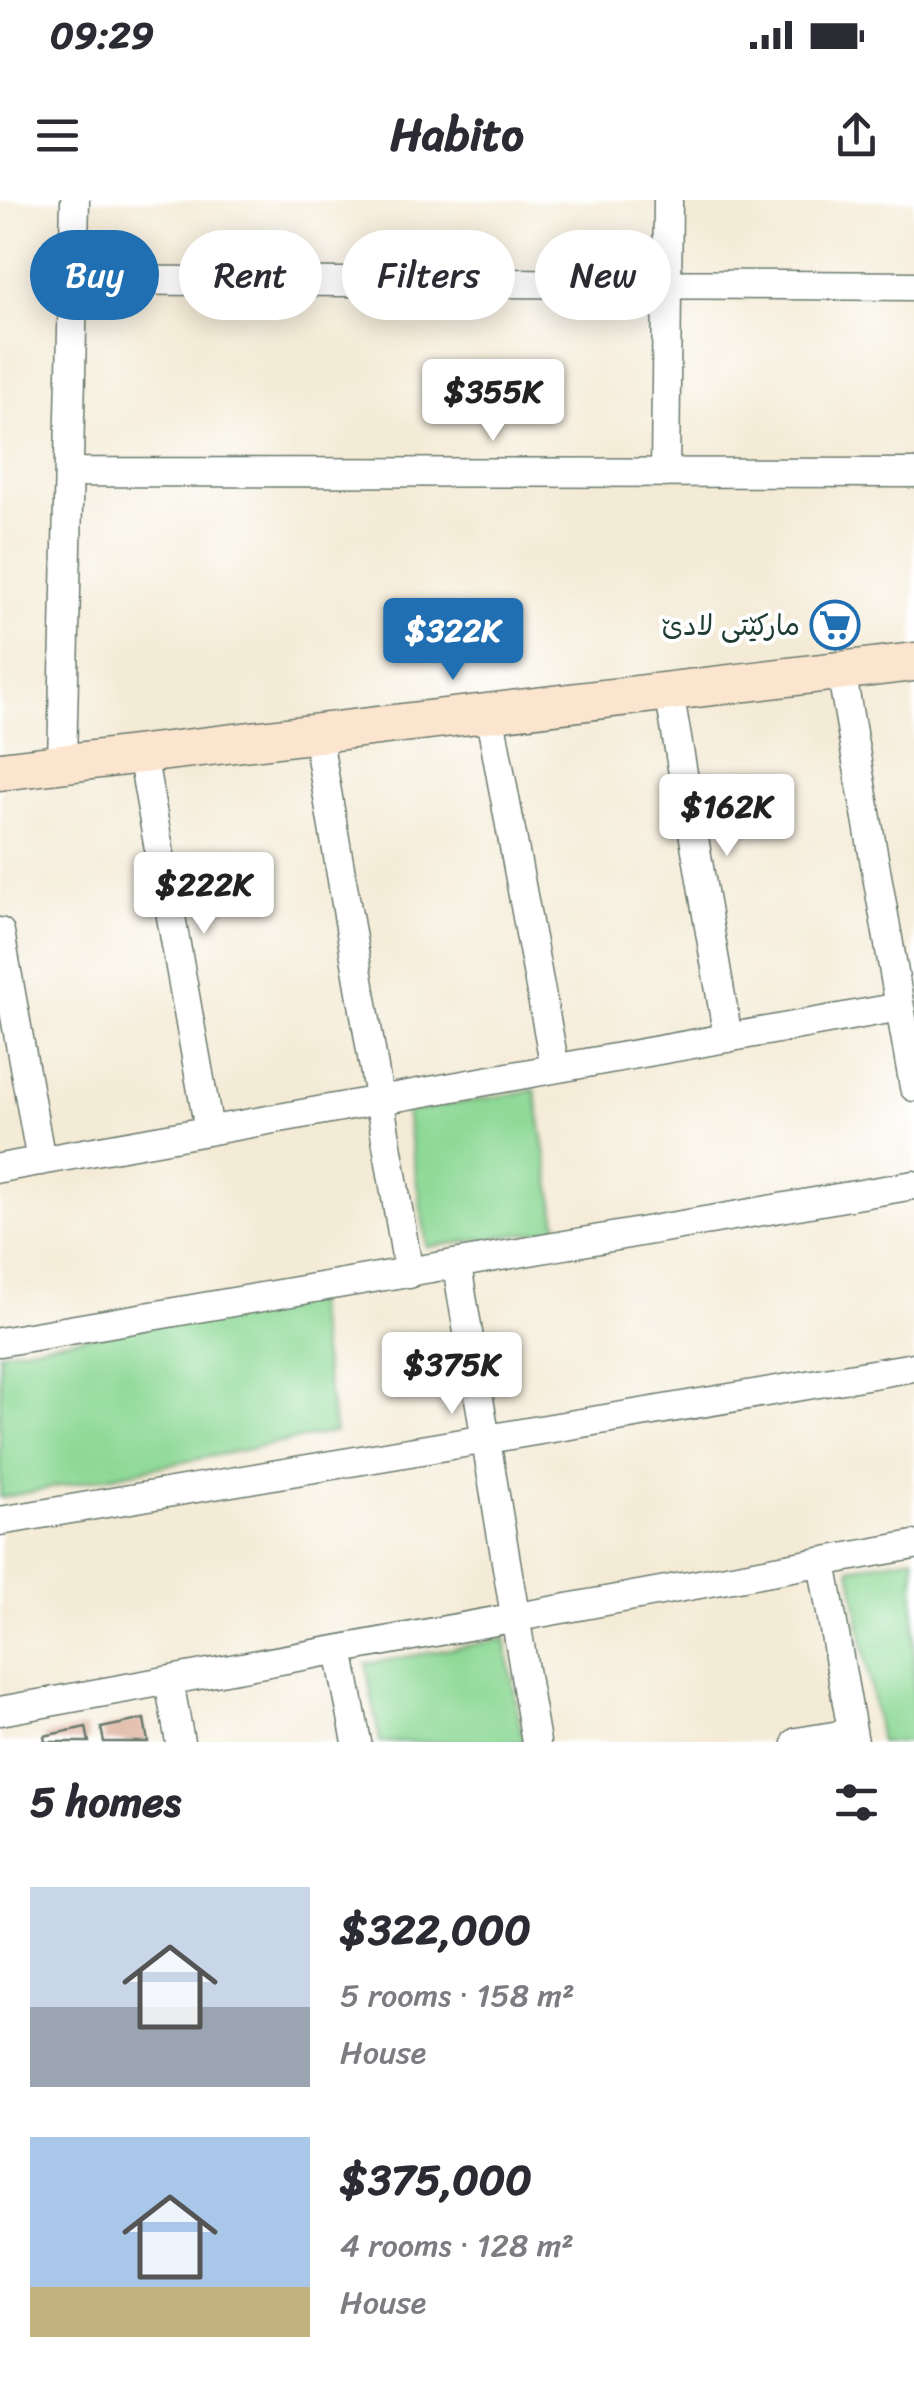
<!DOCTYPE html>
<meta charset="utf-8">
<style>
body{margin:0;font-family:Sriracha,"Playpen Sans Arabic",sans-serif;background:#f7f7f7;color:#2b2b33;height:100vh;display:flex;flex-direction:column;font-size:38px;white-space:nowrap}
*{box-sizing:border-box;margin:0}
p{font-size:32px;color:#7c7c81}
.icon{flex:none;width:55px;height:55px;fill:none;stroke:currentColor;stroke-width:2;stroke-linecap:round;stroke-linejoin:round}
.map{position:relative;height:1542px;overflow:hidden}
.drawer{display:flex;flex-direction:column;background:#fff;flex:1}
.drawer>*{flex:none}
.top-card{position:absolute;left:30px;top:30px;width:855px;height:90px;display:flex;gap:20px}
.price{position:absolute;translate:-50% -85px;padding:0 22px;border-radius:10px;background:#fff;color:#222;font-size:32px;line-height:65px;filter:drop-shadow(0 2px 5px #0008)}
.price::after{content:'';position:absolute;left:50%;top:60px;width:30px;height:22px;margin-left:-15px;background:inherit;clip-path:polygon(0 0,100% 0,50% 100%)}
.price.current{background:#1f6fb2;color:#fff}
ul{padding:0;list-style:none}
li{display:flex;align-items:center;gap:30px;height:250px;padding:0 30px}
li span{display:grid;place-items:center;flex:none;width:280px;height:200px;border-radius:0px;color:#555}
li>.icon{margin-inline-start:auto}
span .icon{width:120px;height:120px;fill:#fffc;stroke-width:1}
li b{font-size:42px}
h2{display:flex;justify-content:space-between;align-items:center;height:120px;padding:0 30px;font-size:42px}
.chip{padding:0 35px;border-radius:45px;background:#fff;box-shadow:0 5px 25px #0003;font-size:35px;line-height:90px}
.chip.current{background:#1f6fb2;color:#fff}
.status{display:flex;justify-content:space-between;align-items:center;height:70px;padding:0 50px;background:#fff;direction:ltr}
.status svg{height:28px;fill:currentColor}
header{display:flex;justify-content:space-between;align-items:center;height:130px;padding:0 30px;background:#fff;font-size:45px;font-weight:800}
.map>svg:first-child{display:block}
.green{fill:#8ed996;stroke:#568b65;stroke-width:2.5}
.building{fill:#d39b81}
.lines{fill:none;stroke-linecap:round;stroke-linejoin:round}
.street-casing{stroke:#6a7a6d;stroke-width:31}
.secondary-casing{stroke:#6a7a6d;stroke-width:41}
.street{stroke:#fff;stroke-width:28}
.secondary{stroke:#fce5cf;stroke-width:38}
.labels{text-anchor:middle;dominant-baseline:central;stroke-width:8;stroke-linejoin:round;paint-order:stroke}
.poi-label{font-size:28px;fill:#1f3d34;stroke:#fff;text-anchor:end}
</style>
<div class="status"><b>09:29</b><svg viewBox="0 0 49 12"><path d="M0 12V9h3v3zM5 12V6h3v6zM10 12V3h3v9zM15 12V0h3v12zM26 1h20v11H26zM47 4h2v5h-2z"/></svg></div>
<header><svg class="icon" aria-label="menu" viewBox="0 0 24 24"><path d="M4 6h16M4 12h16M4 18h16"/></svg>Habito<svg class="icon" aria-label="share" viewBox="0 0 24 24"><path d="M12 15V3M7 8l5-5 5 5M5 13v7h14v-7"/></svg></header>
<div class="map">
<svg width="914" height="1542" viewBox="0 0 914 1542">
<rect width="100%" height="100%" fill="#fff"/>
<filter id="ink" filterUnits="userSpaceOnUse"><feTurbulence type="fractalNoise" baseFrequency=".01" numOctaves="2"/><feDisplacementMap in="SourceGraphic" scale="20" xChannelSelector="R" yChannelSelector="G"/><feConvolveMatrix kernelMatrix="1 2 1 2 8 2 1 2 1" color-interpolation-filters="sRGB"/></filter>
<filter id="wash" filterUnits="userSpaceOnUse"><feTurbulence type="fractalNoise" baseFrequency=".0048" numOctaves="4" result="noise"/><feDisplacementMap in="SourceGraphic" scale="40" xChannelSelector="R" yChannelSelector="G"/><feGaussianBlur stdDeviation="2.25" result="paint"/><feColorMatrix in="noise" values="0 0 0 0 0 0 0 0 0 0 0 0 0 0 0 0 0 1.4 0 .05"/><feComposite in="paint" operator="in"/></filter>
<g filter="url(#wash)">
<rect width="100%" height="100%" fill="#f4ebd6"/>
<path class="green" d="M535,890L558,1029L427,1047L406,912Z
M313,1097L335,1232L0,1298V1152Z
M914,1357V1542H880L850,1368Z
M505,1439L523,1542H380L366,1464Z"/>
<g id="blocks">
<path class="building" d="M144,1519L148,1542H104L101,1528Z
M86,1527L89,1542H45L44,1536Z"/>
</g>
</g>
<g filter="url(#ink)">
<use href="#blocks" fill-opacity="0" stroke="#6a7a6d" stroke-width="2.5"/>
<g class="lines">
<g class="street-casing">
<path id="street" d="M74,80L914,86
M71,272L914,273
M665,273L668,0
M841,470L914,887
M669,491L728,838
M489,512L555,868
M317,533L409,1074
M142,554L209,930
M62,563L75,0
M0,732L41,961
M0,968L900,807
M457,1066L536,1542
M0,1142L914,985
M0,1321L914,1167
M822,1362L854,1542
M339,1450L357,1542
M169,1481L180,1542
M0,1511L914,1345
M797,1542L852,1533"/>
</g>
<g class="secondary-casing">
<path id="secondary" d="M0,571L914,462"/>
</g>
<use href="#street" class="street"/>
<use href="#secondary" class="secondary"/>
</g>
</g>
<defs>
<g id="supermarket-ring" transform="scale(2.5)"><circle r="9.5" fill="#fff" stroke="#1f6fb2" stroke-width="1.5"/><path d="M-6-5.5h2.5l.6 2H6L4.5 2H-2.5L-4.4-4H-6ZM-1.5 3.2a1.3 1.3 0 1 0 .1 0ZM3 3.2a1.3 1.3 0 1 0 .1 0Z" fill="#1f6fb2"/></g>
</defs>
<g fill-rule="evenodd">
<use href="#supermarket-ring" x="835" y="425"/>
</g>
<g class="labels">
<g class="poi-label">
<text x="800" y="425">ماركێتی لادێ</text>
</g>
</g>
</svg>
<b class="price" style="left:493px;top:244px">$355K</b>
<b class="price current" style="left:453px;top:483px">$322K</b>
<b class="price" style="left:727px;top:659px">$162K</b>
<b class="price" style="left:204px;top:737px">$222K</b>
<b class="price" style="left:452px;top:1217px">$375K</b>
<div class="top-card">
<a class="chip current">Buy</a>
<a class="chip">Rent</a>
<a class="chip">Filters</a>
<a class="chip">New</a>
</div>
</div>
<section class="drawer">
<h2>5 homes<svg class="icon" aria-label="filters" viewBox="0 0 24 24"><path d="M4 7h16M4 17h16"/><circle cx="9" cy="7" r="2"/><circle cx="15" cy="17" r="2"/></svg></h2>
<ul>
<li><span style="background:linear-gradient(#c9d6e8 60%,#9aa5b1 0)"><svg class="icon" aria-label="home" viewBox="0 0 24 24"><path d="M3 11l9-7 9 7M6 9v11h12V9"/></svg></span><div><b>$322,000</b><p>5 rooms · 158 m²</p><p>House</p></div></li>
<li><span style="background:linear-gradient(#a9c7e8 75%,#c2b280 0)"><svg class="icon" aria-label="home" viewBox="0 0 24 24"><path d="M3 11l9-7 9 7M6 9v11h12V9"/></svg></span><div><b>$375,000</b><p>4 rooms · 128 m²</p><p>House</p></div></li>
</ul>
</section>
